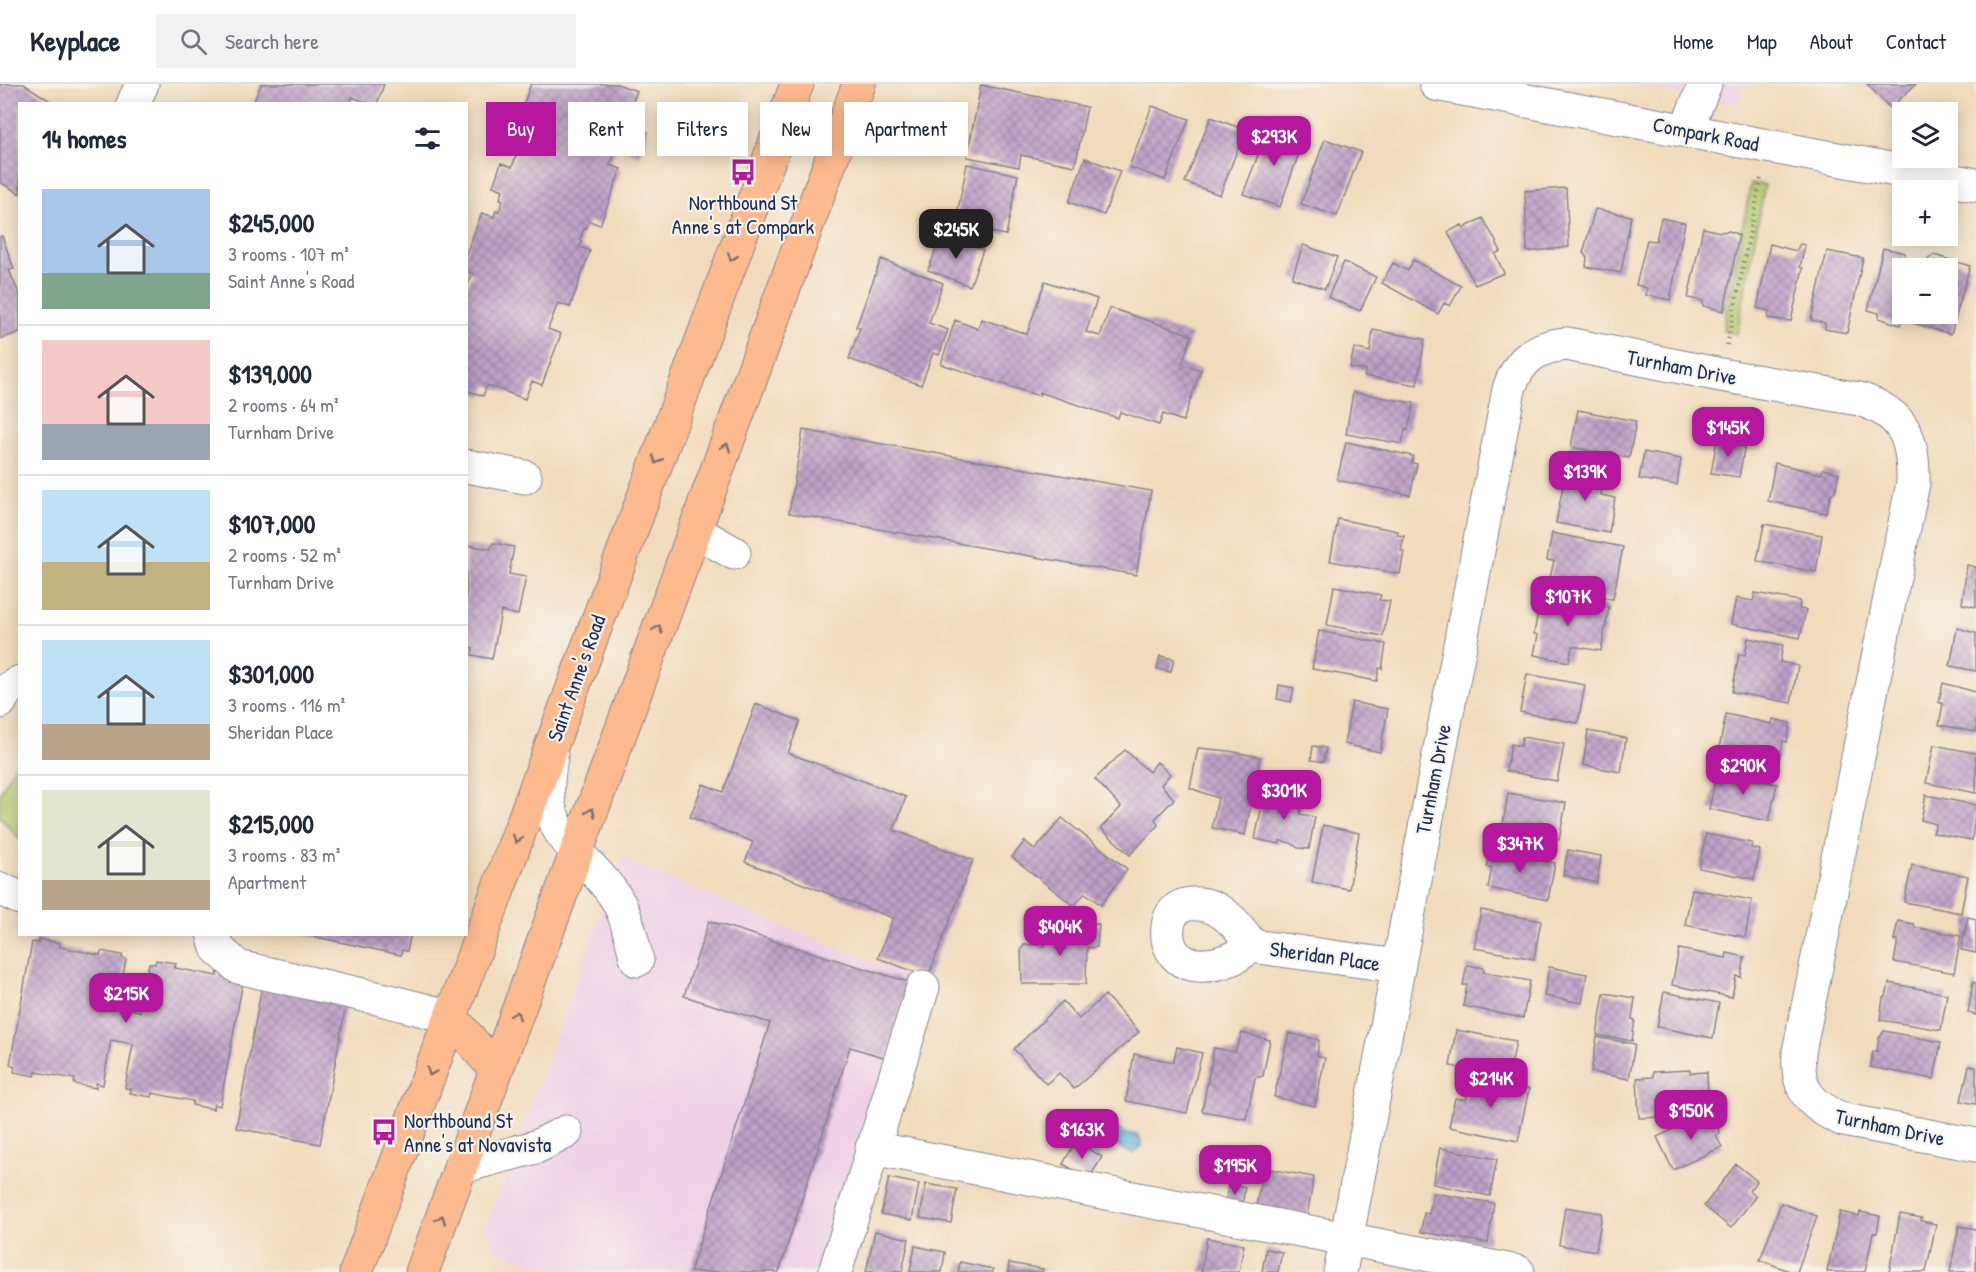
<!DOCTYPE html>
<meta charset="utf-8">
<style>
body{margin:0;font-family:"Patrick Hand",sans-serif;background:#f2f2f3;color:#1f2937;height:100vh;display:flex;flex-direction:column;font-size:22px;white-space:nowrap}
*{box-sizing:border-box;margin:0}
p{font-size:20px;color:#747a83}
.icon{flex:none;width:33px;height:33px;fill:none;stroke:currentColor;stroke-width:2;stroke-linecap:round;stroke-linejoin:round}
.map{position:relative;flex:1;overflow:hidden}
.sheet{position:absolute;left:18px;top:18px;width:450px;height:834px;display:flex;flex-direction:column;background:#fff;border-radius:0px;box-shadow:0 3px 15px #0003}
.sheet>*{flex:none}
.banner{position:absolute;left:486px;top:18px;width:570px;height:54px;display:flex;gap:12px}
.tools{position:absolute;left:1892px;top:18px;display:grid;gap:12px}
.tools a{display:grid;place-items:center;width:66px;height:66px;border-radius:0px;background:#fff;box-shadow:0 3px 15px #0003;font-size:30px}
.price{position:absolute;translate:-50% -51px;padding:0 14px;border-radius:12px;background:#b5179e;color:#fff;font-size:20px;line-height:39px;filter:drop-shadow(0 2px 3px #0008)}
.price::after{content:'';position:absolute;left:50%;top:36px;width:18px;height:14px;margin-left:-9px;background:inherit;clip-path:polygon(0 0,100% 0,50% 100%)}
.price.on{background:#222;color:#fff}
ul{padding:0;list-style:none}
li{display:flex;align-items:center;gap:18px;height:150px;padding:0 24px}
li+li{border-top:2px solid #e0e1e3}
li span{display:grid;place-items:center;flex:none;width:168px;height:120px;border-radius:0px;color:#555}
li>.icon{margin-inline-start:auto}
span .icon{width:72px;height:72px;fill:#fffc;stroke-width:1}
li b{font-size:26px}
h2{display:flex;justify-content:space-between;align-items:center;height:72px;padding:0 24px;font-size:26px}
.pill{padding:0 21px;border-radius:0px;background:#fff;box-shadow:0 3px 15px #0003;font-size:21px;line-height:54px}
.pill.on{background:#b5179e;color:#fff}
header{display:flex;align-items:center;gap:36px;box-sizing:border-box;height:84px;padding:0 30px;background:#fff;border-bottom:2px solid #e0e1e3}
header strong{font-size:28px}
nav{display:flex;gap:33px;margin-inline-start:auto;font-size:21px}
.search{width:420px;height:54px;background:#f2f2f3;display:flex;align-items:center;gap:15px;box-sizing:border-box;padding:0 21px;border-radius:0px;color:#747a83;font-size:22px}
.map>svg:first-child{display:block}
.built{fill:#efd0e6}
.green{fill:#b7cb6f;stroke:#697d66;stroke-width:1.5}
.water{fill:url(#water-rules);stroke:#3f709e;stroke-width:1.5}
.building{fill:url(#building-cross-hatch)}
.lines{fill:none;stroke-linecap:round;stroke-linejoin:round}
.minor-casing{stroke:#86858d;stroke-width:35}
.major-casing{stroke:#86858d;stroke-width:35}
.path{stroke:#86858d;stroke-width:4;stroke-dasharray:1.5 4.5;stroke-linecap:butt}
.minor{stroke:#fff;stroke-width:33}
.major{stroke:#fcba8e;stroke-width:33}
.oneway{stroke:#806e74}
.labels{text-anchor:middle;dominant-baseline:central;stroke-width:4.5;stroke-linejoin:round;paint-order:stroke}
.street-label{font-size:21px;fill:#1b2f5e;stroke:#f7f3e8}
.poi-label{font-size:21px;fill:#1b2f5e;stroke:#f7f3e8}
</style>
<header>
<strong>Keyplace</strong>
<div class="search"><svg class="icon" aria-label="search" viewBox="0 0 24 24"><circle cx="10" cy="10" r="6"/><path d="M15 15l6 6"/></svg>Search here</div>
<nav><a>Home</a><a>Map</a><a>About</a><a>Contact</a></nav>
</header>
<div class="map">
<svg width="1976" height="1188" viewBox="0 0 1976 1188">
<defs>
<pattern id="water-rules" width="6" height="5" patternUnits="userSpaceOnUse" patternTransform="scale(1.5)"><rect width="6" height="5" fill="#63b1dd"/><path d="M0 2.5h6" fill="none" stroke="#5190b6"/></pattern>
<pattern id="building-cross-hatch" width="8" height="8" patternUnits="userSpaceOnUse" patternTransform="scale(1.5)"><rect width="8" height="8" fill="#bea0c7"/><path d="M0 0l8 8M0 8l8-8" fill="none" stroke="#9a83a5"/></pattern>
</defs>
<rect width="100%" height="100%" fill="#f7f3e8"/>
<filter id="ink" filterUnits="userSpaceOnUse"><feTurbulence type="fractalNoise" baseFrequency=".0167" numOctaves="2"/><feDisplacementMap in="SourceGraphic" scale="12" xChannelSelector="R" yChannelSelector="G"/><feConvolveMatrix kernelMatrix="1 2 1 2 8 2 1 2 1" color-interpolation-filters="sRGB"/></filter>
<filter id="wash" filterUnits="userSpaceOnUse"><feTurbulence type="fractalNoise" baseFrequency=".008" numOctaves="4" result="noise"/><feDisplacementMap in="SourceGraphic" scale="24" xChannelSelector="R" yChannelSelector="G"/><feGaussianBlur stdDeviation="1.35" result="paint"/><feColorMatrix in="noise" values="0 0 0 0 0 0 0 0 0 0 0 0 0 0 0 0 0 1.4 0 .05"/><feComposite in="paint" operator="in"/></filter>
<g filter="url(#wash)">
<rect width="100%" height="100%" fill="#f2dbbc"/>
<path class="built" d="M1625,0H1745L1737,21Z
M622,775L932,903L820,1188H566L498,1169L485,1146Z"/>
<path class="green" d="M1751,99L1765,101L1737,250L1723,247Z
M19,675L20,755H19L0,733V709Z"/>
<path class="water" d="M1105,1037C1111,1041 1117,1045 1123,1048C1127,1050 1133,1049 1137,1051C1146,1058 1139,1067 1132,1070L1096,1051L1094,1048Z"/>
<g id="blocks">
<path class="building" d="M0,0H24L55,20H20V110L0,98Z
M261,0H384L377,20H371L352,13L350,20H253Z
M531,0H617L637,7L625,39L648,48L640,72L617,63L610,81L621,85L600,141L589,137L586,145L584,144L580,156L582,157L580,163L590,167L570,223L558,219L548,245L561,250L542,301L532,297L525,315L487,301L483,312L466,306V204L473,190L466,187V170L482,129L494,133L496,126L499,127L503,116L500,115L503,106L493,102L501,79L512,83L523,53L513,48Z
M1867,0H1916L1890,24Z
M981,1L1087,23L1075,82L1021,71L1019,83L967,73Z
M1152,22L1189,35L1165,96L1129,83Z
M1211,33L1245,46L1220,111L1185,98Z
M1269,43L1304,55L1280,123L1243,110Z
M1325,55L1361,68L1337,132L1301,120Z
M1085,74L1120,87L1104,131L1069,118Z
M967,80L1018,91L1006,151L955,141Z
M1566,104L1569,163L1527,168L1525,107Z
M1595,125L1631,132L1621,189L1586,183L1587,173L1583,169Z
M1483,134L1501,167L1495,170L1504,189L1475,201L1448,148L1462,141L1464,144Z
M1661,134L1685,139L1670,216L1646,211L1647,204L1636,201L1647,156L1656,157Z
M1703,144L1720,148L1729,147L1739,151L1724,227L1703,222V217L1688,214Z
M942,150L983,166L970,202L928,186Z
M2,152L14,185L9,186L20,212V248L0,255V153Z
M1770,160L1796,167L1800,160L1805,161L1800,183L1803,184L1791,237L1768,234L1769,227L1757,224Z
M1303,161L1337,173L1325,205L1292,194Z
M1883,164L1905,169L1902,184L1903,230L1900,241L1879,234V229L1868,226Z
M1827,167L1863,174L1847,249L1825,245V239L1811,236Z
M1934,171L1970,182L1951,250L1912,239L1914,230H1947V184H1926L1928,175Z
M881,175L943,199L929,239L948,246L939,271L933,269L921,301L849,275L860,244L856,243Z
M1413,176L1461,202L1450,222L1444,219L1438,230L1382,199L1393,179L1408,187Z
M1344,178L1376,193L1360,227L1328,213Z
M1045,197L1097,215L1086,248L1100,252L1110,224L1192,251L1182,280L1201,286L1183,337L1163,330L1159,341L1120,328L1118,334L1039,308V312L941,280L955,236L978,245L981,235L1027,250Z
M1373,246L1425,255L1417,301L1364,292L1366,286L1350,284L1354,264L1370,268Z
M1353,308L1414,319L1408,346L1405,345L1402,360L1346,350Z
M1578,326L1636,337L1629,374L1571,363Z
M803,346L1151,407L1136,491L789,429Z
M1717,355L1745,360L1739,393L1711,389Z
M1346,358L1413,372L1412,379L1417,380L1410,411L1337,396Z
M1644,368L1681,375L1677,401L1639,395Z
M1775,379L1821,390L1823,385L1839,389L1835,407L1831,410L1826,429L1768,417Z
M1566,385L1604,392L1601,411L1615,414L1609,449L1556,439Z
M1338,435L1398,447L1397,451L1404,452L1401,467L1404,468L1400,490L1330,477Z
M1764,440L1822,451L1816,488L1757,477Z
M1552,449L1623,463L1613,515L1548,502L1554,477L1547,476Z
M493,459L514,463L509,490L526,493L518,531L501,527L492,575L472,571L473,564L466,562V461L491,465Z
M1967,481L1976,483V523L1962,520Z
M1334,502L1381,511L1379,516L1390,517L1383,552L1327,541Z
M1755,509L1800,517L1799,525L1806,526L1800,554L1731,540L1736,514L1753,517Z
M1541,510L1609,523L1601,567L1572,562L1569,578L1534,571L1538,551L1534,550Z
M1957,544L1976,549V587L1950,582Z
M1319,547L1386,560L1382,585L1379,584L1377,597L1312,585Z
M1748,554L1783,561L1780,578L1798,582L1791,619L1732,608L1739,570L1745,571Z
M1160,572L1174,575L1171,588L1157,585Z
M1527,590L1585,601L1578,639L1520,628Z
M1943,599L1976,608V648L1939,641L1943,620L1939,618Z
M1279,601L1294,604L1291,618L1277,615Z
M1352,618L1388,625L1380,668L1344,660Z
M756,620L800,637L788,669L906,713L894,746L973,776L928,893L878,874L893,834L745,778L753,758L690,733L703,700L723,708Z
M1726,630L1772,640L1773,635L1790,639L1787,658L1783,657L1779,677L1719,665Z
M1588,647L1626,654L1621,688L1583,681Z
M1522,653L1564,660L1557,697L1506,687L1511,660L1521,662Z
M1934,661L1976,669V709L1926,699Z
M1313,662L1326,664L1323,678L1311,676Z
M1198,664L1229,667L1260,673L1245,751L1212,744L1218,714L1190,704Z
M1125,666L1149,688L1157,678L1170,690L1161,701L1174,715L1155,735L1158,741L1130,771L1101,744L1121,723L1095,695Z
M1717,688L1777,700L1769,737L1709,725Z
M1265,706L1303,713L1300,730L1315,733L1309,765L1298,764L1291,759L1280,757V760L1255,755Z
M1508,709L1566,719L1559,756L1502,746Z
M1926,711L1976,721L1972,756L1933,749L1936,740L1921,736Z
M1062,734L1127,785L1101,821L1085,809L1074,822L1012,773L1025,757L1035,766Z
M1323,741L1359,749L1349,805L1312,798Z
M1706,750L1752,759L1751,764L1760,766L1754,795L1699,784Z
M1491,763L1508,767V770L1555,779L1548,816L1488,804L1492,783H1487Z
M1568,766L1601,772L1597,799L1563,791Z
M1912,781L1968,792L1961,829L1904,818Z
M1692,805L1752,816L1745,853L1685,841Z
M1481,826L1541,837L1534,875L1474,864Z
M1968,833L1976,835V869L1961,866Z
M709,837L909,898L886,974L850,963L779,1188H690L770,939L684,912Z
M1898,837L1914,840L1915,843L1961,852L1954,889L1894,878L1898,856H1894Z
M1099,840L1097,863L1087,864L1086,900H1022L1021,865L1025,860L1045,862L1047,850L1060,849L1065,841Z
M302,850H411L407,867L402,866L401,871Z
M39,855L60,859V863L100,871L101,867L122,871V874L126,875L117,925L129,927L130,924L140,928L149,879L155,880L156,876L176,879L175,884L217,892L218,888L238,891L243,897L220,1022L214,1020L213,1025L192,1021L193,1017L152,1009L151,1013L130,1009L131,1005L125,1004L133,960L111,956L103,1001L96,999V1004L74,1000L75,995L36,988L35,992L14,988L15,983L10,981L32,858L38,859Z
M1679,865L1726,874L1727,869L1745,873L1741,893L1736,892L1732,913L1672,901Z
M1467,881L1484,884L1483,888L1530,897L1523,934L1463,922L1467,901H1463Z
M1549,883L1587,890L1582,919L1544,912Z
M263,896L347,916L320,1060L236,1044Z
M1973,898L1976,899V931L1968,929Z
M1889,899L1947,910L1941,946L1880,936L1883,914L1886,913Z
M1664,908L1719,919L1713,954L1657,943Z
M1604,909L1635,914L1632,935L1635,936L1632,957L1597,951Z
M1105,911L1139,948L1074,1005L1059,989L1046,1000L1014,965L1063,917L1079,935Z
M1456,946L1516,957L1509,993L1450,982Z
M1884,947L1941,958L1934,995L1870,983L1873,968L1877,967L1879,954Z
M1242,949L1270,956L1263,992L1255,994L1246,1035L1202,1027L1214,964L1235,968Z
M1289,949L1319,956L1317,972L1325,974L1315,1022L1274,1013Z
M1597,953L1635,960L1629,995L1591,988Z
M1177,963L1202,969L1187,1029L1126,1017L1134,970L1173,978Z
M1969,982L1976,983V1020L1961,1017Z
M1690,986V989L1707,988L1708,1021L1663,1022L1664,1033L1639,1034L1637,994L1653,993V988Z
M1471,993L1529,1005L1518,1057L1449,1043L1455,1014L1466,1016Z
M1710,1028L1720,1049L1716,1052L1722,1063L1673,1086L1657,1053Z
M1076,1057L1102,1073L1089,1095L1063,1080Z
M1440,1064L1497,1075L1490,1112L1433,1100Z
M1736,1080L1757,1097L1749,1107L1756,1112L1731,1144L1704,1122Z
M1264,1084L1314,1093L1307,1132L1256,1122Z
M889,1094L919,1100L912,1136L881,1130Z
M926,1100L957,1105L951,1139L920,1134Z
M1229,1100L1245,1103L1242,1124L1225,1121Z
M1433,1109L1494,1119L1488,1159L1421,1148L1424,1129L1429,1130Z
M1781,1119L1817,1132L1797,1188H1792L1760,1176Z
M1565,1123L1602,1129L1596,1167L1559,1161Z
M1840,1128L1859,1132L1860,1128L1880,1132L1877,1149H1873L1865,1188H1827Z
M1900,1130L1922,1134L1921,1137L1936,1140L1926,1188H1889Z
M1959,1142L1976,1145V1188H1950Z
M875,1147L909,1155L902,1188H866Z
M1207,1154L1244,1161L1239,1188H1201Z
M915,1162L945,1168L942,1188H910Z
M1266,1165L1282,1168L1278,1188H1262Z
M960,1178L993,1185V1188H958Z
M1009,1179L1043,1185L1042,1188H1008Z"/>
</g>
</g>
<g filter="url(#ink)">
<use href="#blocks" fill-opacity="0" stroke="#86858d" stroke-width="1.5"/>
<g class="lines">
<g class="minor-casing">
<path id="minor" d="M1436,0L1976,101
M133,20L142,0
M1686,46L1705,0
M466,382L525,393
M695,447L734,469
M0,618L7,606L20,598
M551,672C549,685 547,700 548,713C550,753 594,780 614,811C627,830 631,854 637,876
M0,805L20,814
M213,850L217,864L238,883L381,915L451,933
M1252,862C1246,866 1239,871 1233,874C1213,883 1181,887 1171,864C1166,854 1167,841 1171,832C1175,825 1182,821 1190,820C1219,817 1238,841 1252,862L1398,882
M872,1064L1518,1188
M460,1083L536,1063L566,1048
M835,1188L923,903
M1340,1188L1509,305C1519,275 1537,262 1567,260L1721,291L1859,315C1904,329 1914,354 1913,399L1799,968C1796,1005 1810,1022 1844,1036L1976,1061"/>
</g>
<g class="major-casing">
<path id="major" d="M451,933L496,986
M356,1188L797,0
M422,1188L859,0"/>
</g>
<path class="path" d="M1727,261L1761,94"/>
<use href="#minor" class="minor"/>
<use href="#major" class="major"/>
</g>
<defs><path id="oneway-chevron" d="M-2-3.5L2.5 0L-2 3.5" fill="none" stroke-width="1.6" stroke-linecap="round" stroke-linejoin="round" transform="scale(1.5)"/></defs>
<g class="oneway">
<use href="#oneway-chevron" transform="translate(732 173) rotate(110)"/>
<use href="#oneway-chevron" transform="translate(726 363) rotate(-70)"/>
<use href="#oneway-chevron" transform="translate(657 376) rotate(110)"/>
<use href="#oneway-chevron" transform="translate(658 545) rotate(-70)"/>
<use href="#oneway-chevron" transform="translate(591 728) rotate(-70)"/>
<use href="#oneway-chevron" transform="translate(517 755) rotate(110)"/>
<use href="#oneway-chevron" transform="translate(516 931) rotate(-70)"/>
<use href="#oneway-chevron" transform="translate(431 988) rotate(111)"/>
<use href="#oneway-chevron" transform="translate(441 1135) rotate(-70)"/>
</g>
</g>
<defs>
<g id="bus-bare" transform="scale(2.07)"><path d="M-5-6H5V4H4V6H2V4H-2V6H-4V4H-5ZM-3.5-4V0h7V-4ZM-3.5 1.2v1.5H-2V1.2ZM2 1.2v1.5H3.5V1.2Z" fill="#b5179e" stroke="#f7f3e8" stroke-width="2.5" paint-order="stroke"/></g>
</defs>
<g fill-rule="evenodd">
<use href="#bus-bare" x="743" y="88"/>
<use href="#bus-bare" x="384" y="1048"/>
</g>
<g class="labels">
<g class="street-label">
<text transform="translate(1706 50) rotate(11)">Compark Road</text>
<text transform="translate(1682 283) rotate(11)">Turnham Drive</text>
<text transform="translate(576 594) rotate(-70)">Saint Anne's Road</text>
<text transform="translate(1433 695) rotate(-79)">Turnham Drive</text>
<text transform="translate(1325 872) rotate(8)">Sheridan Place</text>
<text transform="translate(1890 1043) rotate(12)">Turnham Drive</text>
</g>
<g class="poi-label">
<text x="743" y="118">Northbound St<tspan x="743" dy="24">Anne's at Compark</tspan></text>
<text x="404" y="1036" text-anchor="start">Northbound St<tspan x="404" dy="24">Anne's at Novavista</tspan></text>
</g>
</g>
</svg>
<div class="tools">
<a><svg class="icon" aria-label="layers" viewBox="0 0 24 24"><path d="M12 4l9 5-9 5-9-5zM3 14l9 5 9-5"/></svg></a>
<a>+</a>
<a>−</a>
</div>
<b class="price" style="left:1274px;top:83px">$293K</b>
<b class="price on" style="left:956px;top:176px">$245K</b>
<b class="price" style="left:1728px;top:374px">$145K</b>
<b class="price" style="left:1585px;top:418px">$139K</b>
<b class="price" style="left:1568px;top:543px">$107K</b>
<b class="price" style="left:1743px;top:712px">$290K</b>
<b class="price" style="left:1284px;top:737px">$301K</b>
<b class="price" style="left:1520px;top:790px">$347K</b>
<b class="price" style="left:1060px;top:873px">$404K</b>
<b class="price" style="left:126px;top:940px">$215K</b>
<b class="price" style="left:1491px;top:1025px">$214K</b>
<b class="price" style="left:1691px;top:1057px">$150K</b>
<b class="price" style="left:1082px;top:1076px">$163K</b>
<b class="price" style="left:1235px;top:1112px">$195K</b>
<div class="banner">
<a class="pill on">Buy</a>
<a class="pill">Rent</a>
<a class="pill">Filters</a>
<a class="pill">New</a>
<a class="pill">Apartment</a>
</div>
<section class="sheet">
<h2>14 homes<svg class="icon" aria-label="filters" viewBox="0 0 24 24"><path d="M4 7h16M4 17h16"/><circle cx="9" cy="7" r="2"/><circle cx="15" cy="17" r="2"/></svg></h2>
<ul>
<li><span style="background:linear-gradient(#a9c7e8 70%,#7fa58c 0)"><svg class="icon" aria-label="home" viewBox="0 0 24 24"><path d="M3 11l9-7 9 7M6 9v11h12V9"/></svg></span><div><b>$245,000</b><p>3 rooms · 107 m²</p><p>Saint Anne's Road</p></div></li>
<li><span style="background:linear-gradient(#f6c9c9 70%,#9aa5b1 0)"><svg class="icon" aria-label="home" viewBox="0 0 24 24"><path d="M3 11l9-7 9 7M6 9v11h12V9"/></svg></span><div><b>$139,000</b><p>2 rooms · 64 m²</p><p>Turnham Drive</p></div></li>
<li><span style="background:linear-gradient(#bfe0f5 60%,#c2b280 0)"><svg class="icon" aria-label="home" viewBox="0 0 24 24"><path d="M3 11l9-7 9 7M6 9v11h12V9"/></svg></span><div><b>$107,000</b><p>2 rooms · 52 m²</p><p>Turnham Drive</p></div></li>
<li><span style="background:linear-gradient(#bfe0f5 70%,#b9a48a 0)"><svg class="icon" aria-label="home" viewBox="0 0 24 24"><path d="M3 11l9-7 9 7M6 9v11h12V9"/></svg></span><div><b>$301,000</b><p>3 rooms · 116 m²</p><p>Sheridan Place</p></div></li>
<li><span style="background:linear-gradient(#dfe7d0 75%,#b9a48a 0)"><svg class="icon" aria-label="home" viewBox="0 0 24 24"><path d="M3 11l9-7 9 7M6 9v11h12V9"/></svg></span><div><b>$215,000</b><p>3 rooms · 83 m²</p><p>Apartment</p></div></li>
</ul>
</section>
</div>
